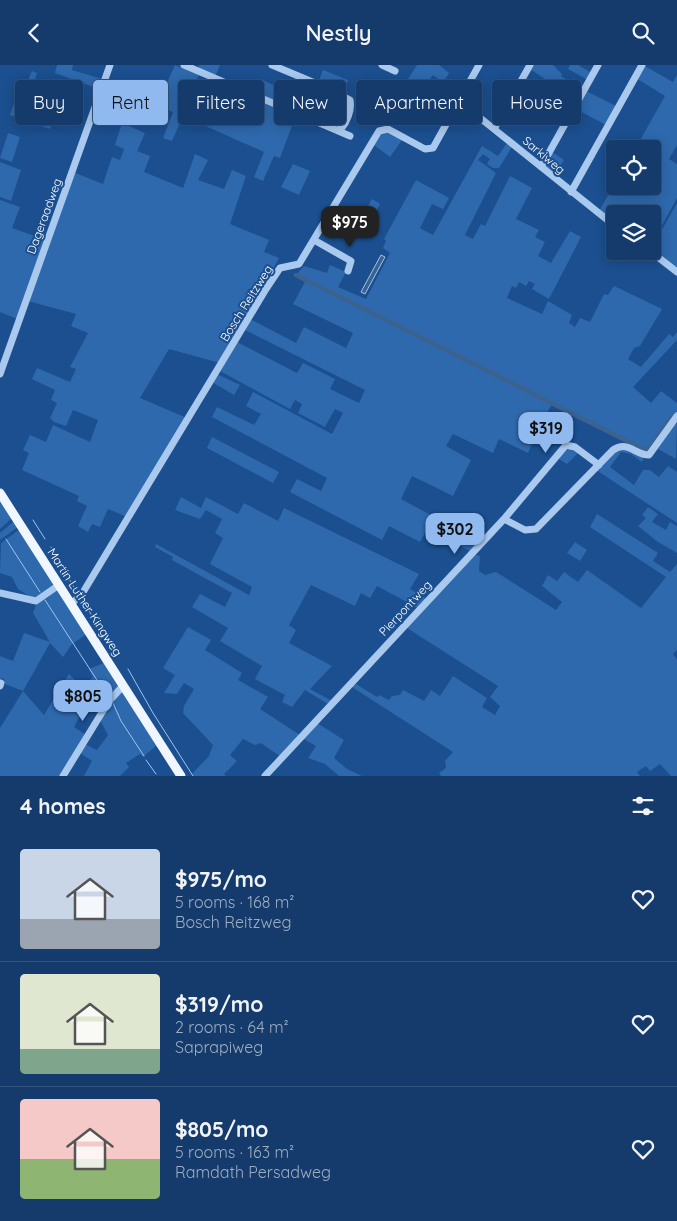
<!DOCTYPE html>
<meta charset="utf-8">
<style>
body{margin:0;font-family:Quicksand,sans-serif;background:#1d4271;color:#f1f3f6;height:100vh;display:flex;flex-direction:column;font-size:19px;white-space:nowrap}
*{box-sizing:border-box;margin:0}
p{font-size:16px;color:#9dadc1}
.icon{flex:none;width:28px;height:28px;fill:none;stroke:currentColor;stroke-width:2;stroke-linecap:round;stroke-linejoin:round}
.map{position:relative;height:711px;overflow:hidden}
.drawer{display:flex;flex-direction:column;background:#143b6b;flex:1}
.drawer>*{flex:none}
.banner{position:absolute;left:15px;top:15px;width:648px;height:45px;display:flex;gap:10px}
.controls{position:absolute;left:606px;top:75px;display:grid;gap:10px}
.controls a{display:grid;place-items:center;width:55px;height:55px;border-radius:5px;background:#143b6b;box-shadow:0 2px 12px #0003,0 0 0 1px #33557e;font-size:25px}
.price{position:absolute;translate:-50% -42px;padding:0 11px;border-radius:10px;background:#90b9f0;color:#111;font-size:16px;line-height:32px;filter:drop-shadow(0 1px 2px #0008)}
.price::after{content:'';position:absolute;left:50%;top:30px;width:15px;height:11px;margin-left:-8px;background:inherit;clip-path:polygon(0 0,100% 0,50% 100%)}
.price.current{background:#222;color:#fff}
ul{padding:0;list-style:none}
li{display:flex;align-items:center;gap:15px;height:125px;padding:0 20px}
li+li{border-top:1px solid #33557e}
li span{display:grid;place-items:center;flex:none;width:140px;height:100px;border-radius:5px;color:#555}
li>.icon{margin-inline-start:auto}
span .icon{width:60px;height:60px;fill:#fffc;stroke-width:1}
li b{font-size:21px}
h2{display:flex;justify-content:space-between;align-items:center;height:60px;padding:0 20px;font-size:21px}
.chip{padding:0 18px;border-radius:5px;background:#143b6b;box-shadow:0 2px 12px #0003,0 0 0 1px #33557e;font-size:18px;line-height:45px}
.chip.current{background:#90b9f0;color:#111}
header{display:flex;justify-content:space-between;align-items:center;height:65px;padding:0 20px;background:#143b6b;font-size:22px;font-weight:600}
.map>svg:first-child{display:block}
.green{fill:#2e69ad}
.water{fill:#3c6290;stroke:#9cc4f0}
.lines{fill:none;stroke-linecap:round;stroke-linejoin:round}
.stream{stroke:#9cc4f0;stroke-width:1}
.canal{stroke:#3c6290;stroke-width:4.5}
.minor{stroke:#a9c9ee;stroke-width:7}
.major{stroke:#f0f6ff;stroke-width:9}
.labels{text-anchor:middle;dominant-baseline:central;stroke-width:4;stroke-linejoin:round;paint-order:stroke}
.street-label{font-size:12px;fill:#fff;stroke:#1b4f8f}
</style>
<header><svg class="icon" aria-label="back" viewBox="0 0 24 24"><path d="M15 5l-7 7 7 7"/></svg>Nestly<svg class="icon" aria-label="search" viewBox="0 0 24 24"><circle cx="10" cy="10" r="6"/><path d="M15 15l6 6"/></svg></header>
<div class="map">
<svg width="677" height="711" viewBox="0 0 677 711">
<rect width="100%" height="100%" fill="#1b4f8f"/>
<path class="green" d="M57,0H73L72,5L102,14L99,24L55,8Z
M175,0L199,10L190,27L200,32L198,37L213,43L223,20L296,50L280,93L274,91L263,116L254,112L264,87L183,51L172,76L163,73L173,47L157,40Z
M199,0H220L215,12L198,5Z
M417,0H439L449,8L443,18L433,10L426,19L455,38L448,49L430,37L425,44L401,25Z
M532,0H553L562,9L561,11L583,24L572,44L551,34L558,23L530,4Z
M570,0H578L592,8L588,15L568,4Z
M643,0L673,17L677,10V80L669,94L677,99V133L653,177L652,149H615V157L599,146L615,119V121H652V84H635L665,31L636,13Z
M323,5L348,15L343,29L318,18Z
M32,6L37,8L32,24L60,34L50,64L10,50L15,35L22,29Z
M260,14L278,22L273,37L254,29Z
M330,25L350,39L341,63L327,60L333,44L324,40Z
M586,26L616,41L606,60L576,44Z
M133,30L145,35L134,59L122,54Z
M122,58L145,68L137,86L150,91L144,107L183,123L195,89L208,95L198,115L224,124L232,105L246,111L230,159L269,175L264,187L279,193L220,298L169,284L140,333L187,353L127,452L108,444L100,462L92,459L88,467L78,461L87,441L77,436L79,431L22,405L29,388L23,385L30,370L46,377L53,360L90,377L98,355L73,345L66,361L54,357L50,353L57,338L51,335L55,325L32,314L37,303L70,317L76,304L70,302L88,268L71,261L76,249L28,236L73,107L103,119L112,92L120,95L124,84L115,80Z
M387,66L402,75L390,92L374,80L382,68Z
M8,68L20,72L12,97L0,93Z
M507,78L512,82L499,103H493L487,99L490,94L483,89L478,95L496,108L465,170L473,174L481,159L485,161L510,111L532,123L516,154L539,165L535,172L545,177L538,191L551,198L570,166L581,172L549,234L532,224L535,219L529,216L526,221L519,217L516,223L512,221L507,233L542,249L548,236L572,250L569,258L575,262L580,253L590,257L604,229L608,230L614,221L662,244L640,281L634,283L628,294L641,302L669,269L673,272L677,267V275L633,322L651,338L661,326L677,338V348L651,381L646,385L552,339L543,355L550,359L539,380L533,377L528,388L499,374L493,388L453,369L446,381L471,395L453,431L412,411L401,434L479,476L470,486L427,464L420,477L389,461L382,475L290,427L297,414L321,426L327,413L212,352L217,342L254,360L261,349L246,341L253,327L332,369L343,348L335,344L325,362L298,348L302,339L295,335L290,344L220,306L237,277L297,308L303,298L335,314L330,324L359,338L365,325L245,265L250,254L296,278L304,262L346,283L353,268L293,239L306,215L296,210L304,201L327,208L330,200L346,207L338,222L366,234L390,188L383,183L386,176L384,174L416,115L449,133L443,144L432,139L420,163L433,170L482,81L498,91Z
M552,87L564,95L554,111L544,101Z
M0,97L21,105L11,136L0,132Z
M293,99L310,106L299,130L281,122Z
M372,134L380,139L367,163L359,158Z
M0,135L20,142L12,163L46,175L17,254L0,247Z
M677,138V204L653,186L652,182Z
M217,309L240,320L234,330L212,317Z
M675,358L677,359L676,394L658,384Z
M212,372L279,407L273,418L207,383Z
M566,382L579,387L567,399L559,394Z
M620,382L644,392L642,397L631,389L621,387L610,402L634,420L643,405H650L659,412L668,401L677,407V458L596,405Z
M181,432L201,443L206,432L238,449L244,438L278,456L284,443L419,509L410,524L427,534L418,543L377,521L370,533L361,528L355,541L311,520L289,560L296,565L289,578L332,601L310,624L332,636L328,639L305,625L292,642L282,637L285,630L255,614L262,601L220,576L228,563L192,542L200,529L225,542L232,528L172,495L173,492L155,482L156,479L249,530L252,522L210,499L223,473L215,468L222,454L206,445L200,454L175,445Z
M0,434L12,453L0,464Z
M648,442L658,449L652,457L666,465L670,457L677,461V488L658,477L638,461L646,453L642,450Z
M597,449L658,488L653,496L670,507L677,499V585L673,589L677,595V711H671L660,699L650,706L646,701L637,707L640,711H441L439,708L446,703L445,696L453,687L352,622L356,619L377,632L379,630L389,635L392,631L400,630L403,625L424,636L431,625L440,631L453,611L487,633L482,642L495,650L500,641L490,632L498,621L407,563L474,489L480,491L479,506L485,510L496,507L556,545L562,537L542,521L548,510L557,516L564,507L578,517L587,505L641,543L666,512L590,462Z
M14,456L18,462L0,475V468Z
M20,464L56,521L34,534L18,524L12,512L0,508L1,478Z
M575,477L587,485L580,496L567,488Z
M58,523L87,569L72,579L63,592L50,578L23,626L44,650L69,609L75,615L88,617L93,612L89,604L106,597L120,622L99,649L91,644H84L74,662L86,670L61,711H0V663L23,626L5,619L4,614L2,613L0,616V591L13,596L24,568L50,577L33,548L37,537Z
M188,562L211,575L205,585L242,608L238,615L268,632L260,644L300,670L281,692L261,678L255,680L243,674L230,690L237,696L224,709L226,711H193L192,709L209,691L213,680L183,648L184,641L194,624L184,618L177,629L164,628L175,610L163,603Z
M122,625L157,680L143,692L140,689L126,698L129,702L120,711H84L92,696L80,688L85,679L97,685L108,670L100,655L108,640Z
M317,658L344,675L334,693L347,704L362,711H339L325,699L308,693L316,681L302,673Z"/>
<path class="water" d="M381,190L385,192L365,229L361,227Z"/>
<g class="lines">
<path class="stream" d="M33,455L45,474
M6,474L40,527
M51,482L76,526
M45,535L106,629
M84,537L102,568
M128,604L153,648L193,711
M113,638L121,656L144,691
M146,695L156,709"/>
<path class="canal" d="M296,210L643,384H649L671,353"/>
<path class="minor" d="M184,0L350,71
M272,0L327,23L350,35C352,45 347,57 341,64L337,65
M382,0L395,6
M459,36L615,161
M494,64L530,0
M541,102L598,0
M571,127L642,0
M314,175L351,196L348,206
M650,186L677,207
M0,309L110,0
M504,454L566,380L575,382L599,400
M0,528L36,536L59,520
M71,539L82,529L266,224L280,203L299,199L379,66L388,64L425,84L433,83L479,0
M0,621L1,618
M63,711L109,636L123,621
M265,711L504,454L525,465L536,464L613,385C628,375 635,390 649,390L677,351"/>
<path class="major" d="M0,428L181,711"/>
</g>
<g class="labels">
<g class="street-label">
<text transform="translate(544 90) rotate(40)">Sarkiweg</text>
<text transform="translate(44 151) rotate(-70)">Dageraadweg</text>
<text transform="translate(246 238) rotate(-58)">Bosch Reitzweg</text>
<text transform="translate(85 537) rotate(57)">Martin Luther Kingweg</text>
<text transform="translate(405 543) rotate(-47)">Pierpontweg</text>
</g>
</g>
</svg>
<div class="controls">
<a><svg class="icon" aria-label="locate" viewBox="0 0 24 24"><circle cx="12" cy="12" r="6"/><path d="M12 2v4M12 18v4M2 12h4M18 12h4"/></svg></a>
<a><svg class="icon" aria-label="layers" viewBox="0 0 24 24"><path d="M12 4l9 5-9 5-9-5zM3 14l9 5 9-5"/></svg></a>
</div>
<b class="price current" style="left:350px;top:183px">$975</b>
<b class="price" style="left:546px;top:389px">$319</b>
<b class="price" style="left:455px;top:490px">$302</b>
<b class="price" style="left:83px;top:657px">$805</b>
<div class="banner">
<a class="chip">Buy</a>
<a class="chip current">Rent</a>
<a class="chip">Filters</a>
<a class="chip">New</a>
<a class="chip">Apartment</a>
<a class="chip">House</a>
</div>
</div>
<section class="drawer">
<h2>4 homes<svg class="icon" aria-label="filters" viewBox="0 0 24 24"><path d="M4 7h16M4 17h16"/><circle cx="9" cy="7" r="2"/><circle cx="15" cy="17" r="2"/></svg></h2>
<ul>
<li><span style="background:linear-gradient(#c9d6e8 70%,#9aa5b1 0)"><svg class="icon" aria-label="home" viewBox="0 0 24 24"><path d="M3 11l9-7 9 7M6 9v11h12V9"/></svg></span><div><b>$975/mo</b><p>5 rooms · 168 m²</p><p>Bosch Reitzweg</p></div><svg class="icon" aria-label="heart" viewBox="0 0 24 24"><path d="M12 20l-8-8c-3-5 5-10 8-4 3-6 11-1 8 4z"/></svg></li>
<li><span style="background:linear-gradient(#dfe7d0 75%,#7fa58c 0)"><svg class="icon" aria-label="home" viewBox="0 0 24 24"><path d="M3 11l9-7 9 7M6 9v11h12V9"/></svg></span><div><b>$319/mo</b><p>2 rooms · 64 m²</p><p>Saprapiweg</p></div><svg class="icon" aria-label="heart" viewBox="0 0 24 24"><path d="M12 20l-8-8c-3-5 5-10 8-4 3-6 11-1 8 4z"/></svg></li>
<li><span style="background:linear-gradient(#f6c9c9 60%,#8fb573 0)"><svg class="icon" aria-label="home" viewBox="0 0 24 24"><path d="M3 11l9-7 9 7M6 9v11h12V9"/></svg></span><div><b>$805/mo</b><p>5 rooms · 163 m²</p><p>Ramdath Persadweg</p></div><svg class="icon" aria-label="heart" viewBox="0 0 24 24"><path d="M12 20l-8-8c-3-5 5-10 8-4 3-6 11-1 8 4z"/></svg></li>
</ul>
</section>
